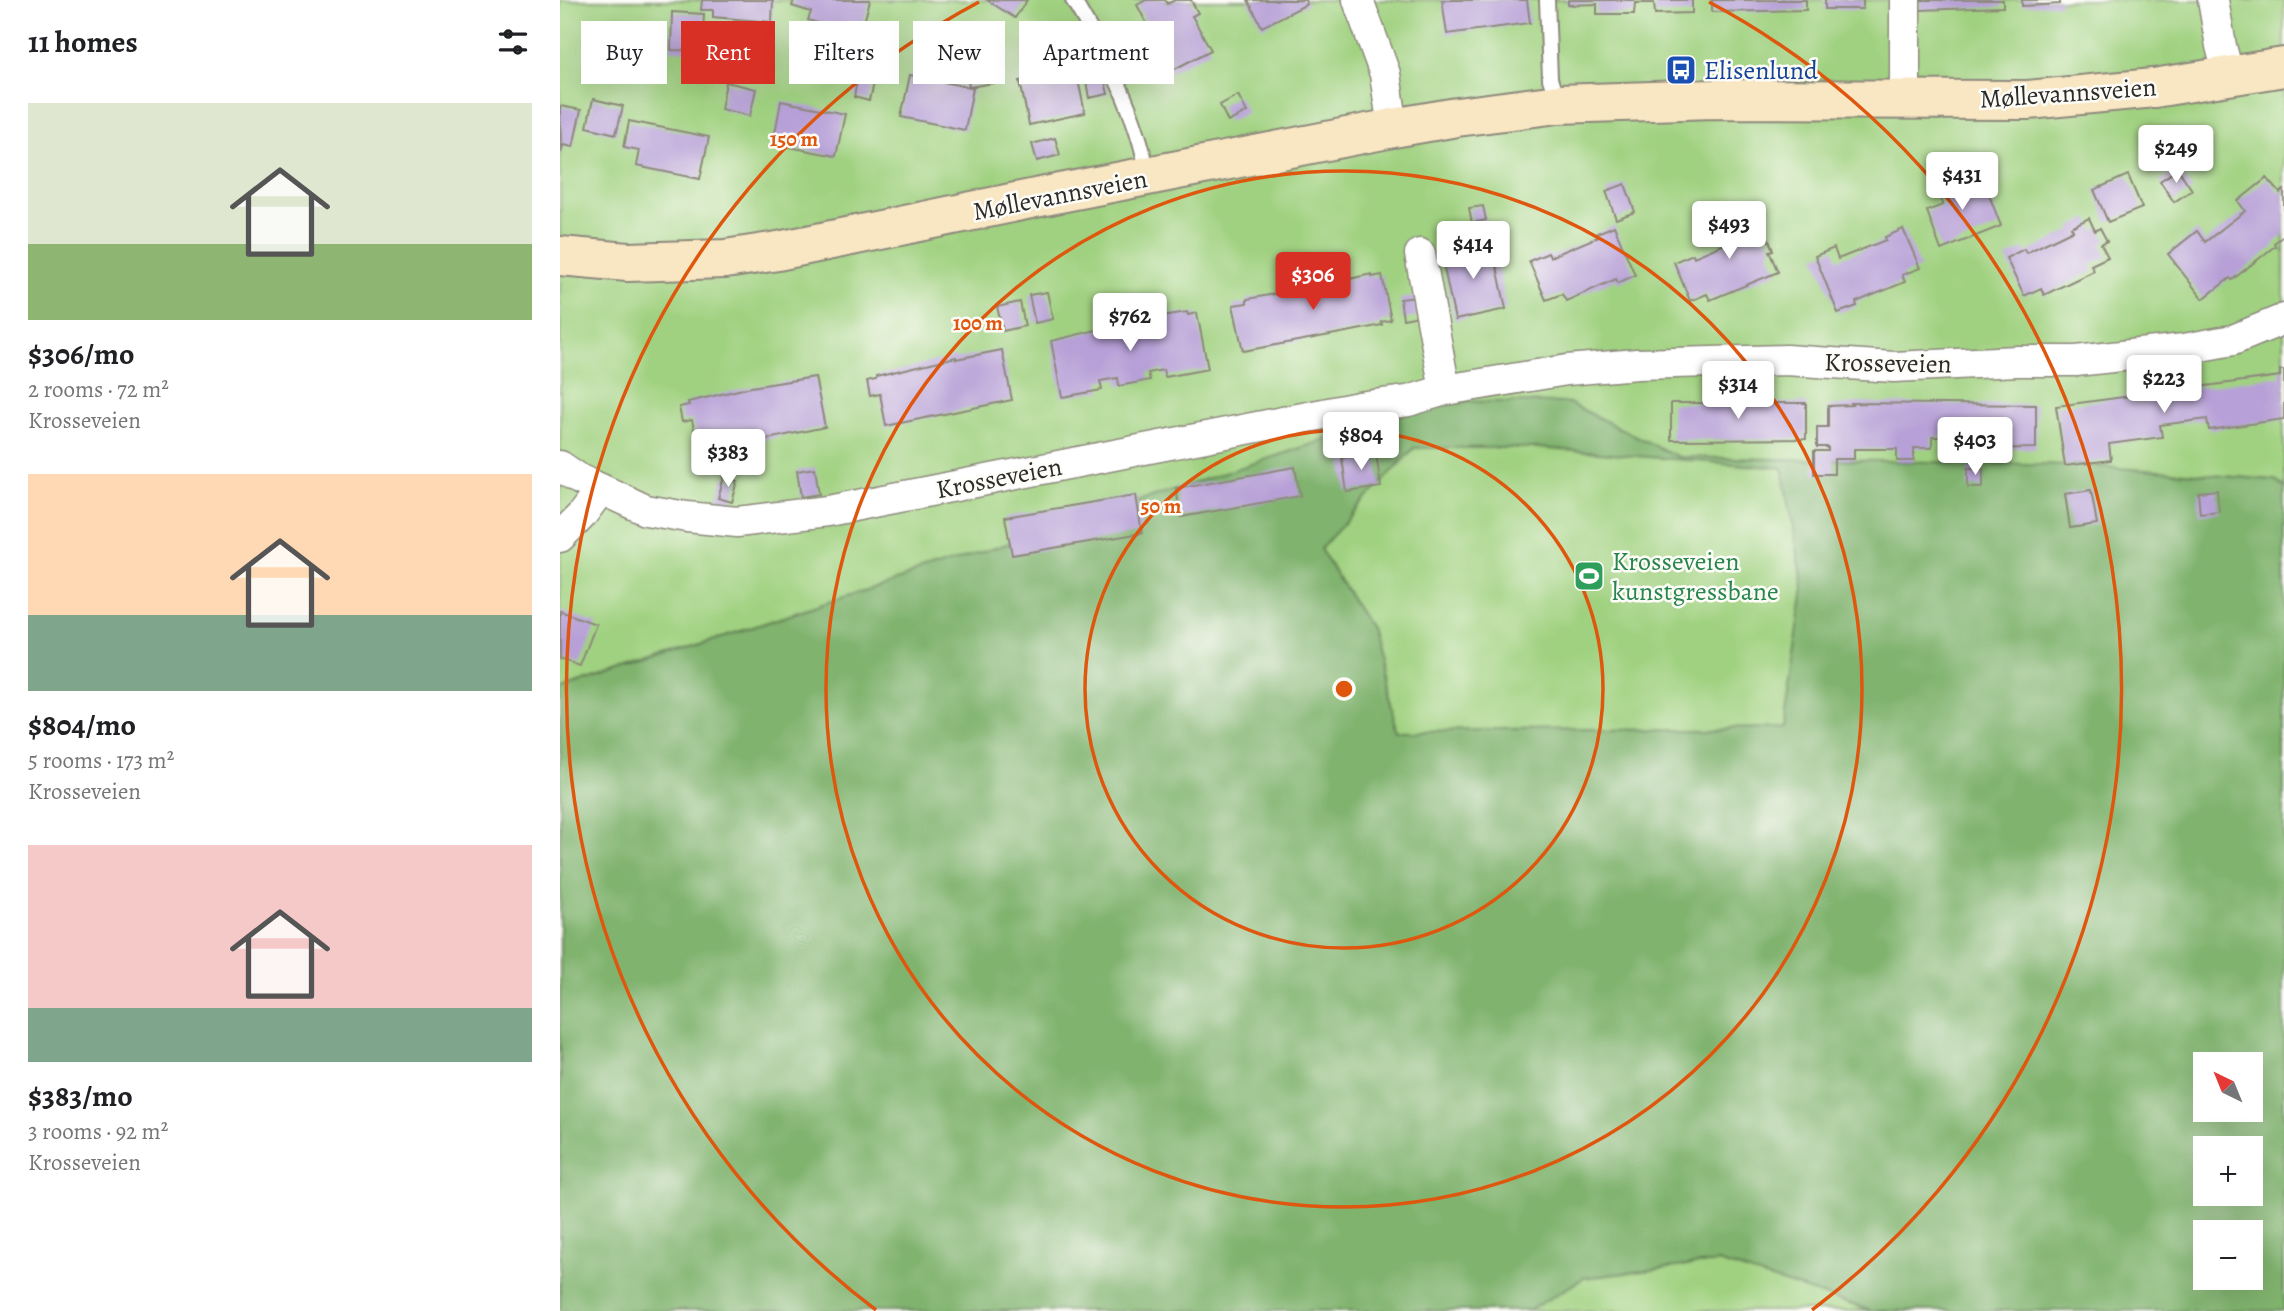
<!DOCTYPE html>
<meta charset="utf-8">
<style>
body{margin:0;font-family:Alegreya,serif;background:#f6f6f6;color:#202124;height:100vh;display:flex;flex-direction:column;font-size:26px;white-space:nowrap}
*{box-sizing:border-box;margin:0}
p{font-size:23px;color:#757577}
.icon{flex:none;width:38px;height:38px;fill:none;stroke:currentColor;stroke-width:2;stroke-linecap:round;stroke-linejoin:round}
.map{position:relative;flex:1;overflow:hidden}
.panel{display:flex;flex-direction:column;background:#fff;width:560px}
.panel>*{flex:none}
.banner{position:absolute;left:21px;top:21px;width:665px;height:63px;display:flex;gap:14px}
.needle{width:46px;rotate:317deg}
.buttons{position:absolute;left:1633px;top:1052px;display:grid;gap:14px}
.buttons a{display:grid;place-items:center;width:70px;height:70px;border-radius:0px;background:#fff;box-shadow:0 7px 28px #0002;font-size:35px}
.price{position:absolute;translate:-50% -60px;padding:0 16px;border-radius:7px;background:#fff;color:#222;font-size:23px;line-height:46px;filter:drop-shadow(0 2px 4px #0008)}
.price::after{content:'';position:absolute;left:50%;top:42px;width:21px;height:16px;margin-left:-10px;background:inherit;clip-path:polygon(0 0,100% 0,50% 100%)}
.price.current{background:#d93025;color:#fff}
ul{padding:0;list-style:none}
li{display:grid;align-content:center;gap:14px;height:371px;padding:0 28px}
li span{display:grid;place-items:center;height:217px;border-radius:0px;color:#555}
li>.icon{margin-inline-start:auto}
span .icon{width:126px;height:126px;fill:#fffc;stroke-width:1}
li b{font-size:30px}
h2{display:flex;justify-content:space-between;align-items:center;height:84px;padding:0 28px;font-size:30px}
.pill{padding:0 24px;border-radius:0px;background:#fff;box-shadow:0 7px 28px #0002;font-size:24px;line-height:63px}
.pill.current{background:#d93025;color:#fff}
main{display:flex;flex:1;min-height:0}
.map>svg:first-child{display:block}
.green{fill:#a0d180;stroke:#667e56;stroke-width:2;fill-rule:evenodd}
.forest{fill:#80b36e;stroke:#566f4c;stroke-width:2;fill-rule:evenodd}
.building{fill:#b7a0d7}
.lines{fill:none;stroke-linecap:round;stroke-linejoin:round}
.service-casing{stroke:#8d897b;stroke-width:18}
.minor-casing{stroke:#8d897b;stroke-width:33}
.secondary-casing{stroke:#8d897b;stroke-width:42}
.service{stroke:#fff;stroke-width:14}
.minor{stroke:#fff;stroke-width:30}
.secondary{stroke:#f9e7c3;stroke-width:38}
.ring{fill:none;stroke:#df570e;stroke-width:3.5}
.labels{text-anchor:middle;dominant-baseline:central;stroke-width:5;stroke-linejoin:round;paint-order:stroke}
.transit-label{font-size:26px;fill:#164399;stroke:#fdfcf7;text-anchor:start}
.street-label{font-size:26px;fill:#2b2b2b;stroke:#fdfcf7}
.leisure-label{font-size:26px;fill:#27864d;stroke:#fdfcf7;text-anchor:start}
.centre{fill:#df570e;stroke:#fdfcf7;stroke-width:3.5}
.ring-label{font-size:21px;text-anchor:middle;font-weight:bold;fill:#df570e;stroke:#fdfcf7;stroke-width:5;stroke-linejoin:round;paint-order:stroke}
</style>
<main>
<section class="panel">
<h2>11 homes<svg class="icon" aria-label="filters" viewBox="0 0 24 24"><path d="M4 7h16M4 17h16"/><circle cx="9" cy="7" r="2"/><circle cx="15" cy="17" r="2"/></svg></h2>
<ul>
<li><span style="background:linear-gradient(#dfe7d0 65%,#8fb573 0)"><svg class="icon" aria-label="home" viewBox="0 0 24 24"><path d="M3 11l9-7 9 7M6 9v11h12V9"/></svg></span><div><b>$306/mo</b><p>2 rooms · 72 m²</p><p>Krosseveien</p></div></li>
<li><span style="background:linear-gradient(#ffd9b3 65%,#7fa58c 0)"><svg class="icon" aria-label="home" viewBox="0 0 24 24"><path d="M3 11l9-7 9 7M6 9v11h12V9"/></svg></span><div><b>$804/mo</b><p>5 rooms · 173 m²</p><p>Krosseveien</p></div></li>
<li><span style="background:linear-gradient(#f6c9c9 75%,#7fa58c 0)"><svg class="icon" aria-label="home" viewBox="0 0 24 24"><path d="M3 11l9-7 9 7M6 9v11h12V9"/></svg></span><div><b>$383/mo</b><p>3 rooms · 92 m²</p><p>Krosseveien</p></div></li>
</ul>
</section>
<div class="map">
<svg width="1724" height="1311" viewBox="0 0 1724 1311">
<rect width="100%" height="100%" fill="#fdfcf7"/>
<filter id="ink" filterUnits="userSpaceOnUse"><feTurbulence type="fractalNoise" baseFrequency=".0143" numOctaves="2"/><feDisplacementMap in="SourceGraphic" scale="14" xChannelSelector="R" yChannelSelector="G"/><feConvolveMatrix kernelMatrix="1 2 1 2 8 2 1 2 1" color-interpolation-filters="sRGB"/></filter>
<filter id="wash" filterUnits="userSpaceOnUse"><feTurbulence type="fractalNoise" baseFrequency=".00686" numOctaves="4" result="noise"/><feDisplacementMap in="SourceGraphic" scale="28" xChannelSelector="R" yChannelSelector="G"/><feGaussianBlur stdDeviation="1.57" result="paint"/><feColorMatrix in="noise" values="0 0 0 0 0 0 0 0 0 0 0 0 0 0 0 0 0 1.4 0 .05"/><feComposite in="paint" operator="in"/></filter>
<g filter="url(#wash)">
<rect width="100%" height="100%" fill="#efe7cb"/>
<path class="green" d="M0,0H1724V1311H0ZM1645,1064H1690V1110H1645ZM1645,1148H1690V1194H1645ZM1645,1232H1690V1278H1645Z"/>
<path class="forest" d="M884,401L1009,403L1118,457L1521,465L1715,480L1724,488V1311H1311L1158,1262L1024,1278L968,1311H0V690ZM854,448H977L1223,468L1244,588L1223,728L839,732L810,628L760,549ZM1645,1064H1690V1110H1645ZM1645,1148H1690V1194H1645ZM1645,1232H1690V1278H1645Z"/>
<g id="blocks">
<path class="building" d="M142,0H213L212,22L153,17V10H141Z
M234,0H310L299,41L263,30L264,25L248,20L251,12L232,6Z
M427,0H467L455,18Z
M586,0H605L607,4L615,0H631L638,13L632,16L651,50L611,71L609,68L604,71L590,46L584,50L575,34L588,26L577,5Z
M688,0H745L747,4L702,27Z
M882,0H967L970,23L887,34Z
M1008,0H1132V13L1095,14L1094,3H1075L1074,14H1037V4L1008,5Z
M1152,0H1246V10L1152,12Z
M1265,0H1303V9H1265Z
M1360,0H1443V7L1360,10Z
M1462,0H1500V4L1462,6Z
M112,12L144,14L142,51L111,50Z
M435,46L440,82L409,87L404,51Z
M319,48L335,51L329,78L315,75L309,101L294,97L299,70L314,73Z
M383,51L400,54L398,69L381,66Z
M516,70L525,113L469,125L460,81Z
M350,75L413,88L405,130L341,117Z
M544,77L548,94L529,98L526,81Z
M166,82L196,89L190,116L161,109Z
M678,95L687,112L668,122L660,105Z
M33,99L63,106L56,134L27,127Z
M221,101L285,114L276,156L213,144Z
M0,106L21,110L13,147L3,145L1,153Z
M69,121L149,137L140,179L76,166L79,150L64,147Z
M495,138L500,155L477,161L472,144Z
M1618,169L1632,190L1614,202L1600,181Z
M1568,175L1582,208L1548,222L1534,190Z
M1707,178L1720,193L1724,190V235L1714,243L1715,246L1672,280L1670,278L1643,299L1608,254L1637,231L1645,242L1685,211L1678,201Z
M1417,180L1419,184L1424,182L1441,226L1381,250L1367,211L1383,205L1375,181Z
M1065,184L1075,212L1056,219L1046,191Z
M1190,205L1205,239L1208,238L1213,250L1209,251L1218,272L1150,300L1147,294L1130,301L1114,262L1133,254L1134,257L1179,238L1168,213Z
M923,206L926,220L912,223L909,208Z
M1529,218L1535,231L1540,228L1547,241L1541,244L1548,257L1531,265L1534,271L1484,295L1481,288L1464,296L1446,258L1464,249L1466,253L1513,230L1511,227Z
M1054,226L1075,275L1058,283L1056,279L1006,301L1002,294L986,300L969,261L988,253L990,257L1038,237L1037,233Z
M1343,229L1360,268L1342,275L1345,282L1296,302L1297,306L1278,313L1255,256L1274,248L1278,259L1326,240L1325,237Z
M916,243L917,246L932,243L946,309L895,320L881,254L900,250L899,246Z
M812,274V277L822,275L831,320L821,322L822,325L792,331L683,351L673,305L687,303V299L732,291L731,287L765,281L766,284Z
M487,292L493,319L475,323L469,295Z
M856,297L859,316L843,319L840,299Z
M460,302L465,326L443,331L437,307Z
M627,312L628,315L637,313L648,369L605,377L603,370L588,373L590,380L559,386L558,378L540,381L542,390L502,397L491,341L545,328V325Z
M442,350L452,400L326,426L320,394L310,396L307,381L316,379V376L396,357V359Z
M1720,370H1724V419L1649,430L1647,419L1600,425L1602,437L1549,444L1551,460L1505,466L1496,406L1720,376Z
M255,377L265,427L139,453L132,420L122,422L119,407L129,405L128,402L191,387Z
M1111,403H1246V439L1111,440Z
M1291,403L1476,405V448L1396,449V437H1372V448H1354V461H1337V449H1294V459H1274V474H1254V451H1268V447H1257V427H1268V406L1292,405Z
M816,453L821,487L787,492L782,458Z
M735,467L740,496L621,517L616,488Z
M255,468L259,494L241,497L237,471Z
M1408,468H1423V487H1408Z
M164,477L178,481L172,502L158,498Z
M1531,490L1537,524L1510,528L1505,494Z
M1657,490L1659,512L1640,514L1638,492Z
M576,495L582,533L452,555L445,517Z
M0,611L36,624L20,666L0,659Z"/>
</g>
</g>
<g filter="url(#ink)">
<use href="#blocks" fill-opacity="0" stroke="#8d897b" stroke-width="2"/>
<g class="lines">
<g class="service-casing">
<path id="service" d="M513,0C546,55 577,112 588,176
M987,0L990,79L998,103"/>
</g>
<g class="minor-casing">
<path id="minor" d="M798,0L825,74L833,128
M1345,0V100
M1653,0L1661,46L1669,77
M860,254L885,390
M0,466L19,479L86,510L127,517L177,522L268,511L799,407L848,401L885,390L1007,370L1077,364L1226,360L1334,367L1457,361H1516L1624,349L1673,340L1724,319
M0,537L21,516L41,489"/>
</g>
<g class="secondary-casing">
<path id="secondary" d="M0,256L68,262L165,259L218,251L500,193L833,128L897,117L998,104L1154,99L1468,100L1594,88L1724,67"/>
</g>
<use href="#service" class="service"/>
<use href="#minor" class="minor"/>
<use href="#secondary" class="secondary"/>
</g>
</g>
<g class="ring">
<circle cx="784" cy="689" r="259"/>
<circle cx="784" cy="689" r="518"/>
<path d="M316 1310A778 778 0 0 1 419 2M1149 2A778 778 0 0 1 1252 1310"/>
</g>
<defs>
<g id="bus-square" transform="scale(1.575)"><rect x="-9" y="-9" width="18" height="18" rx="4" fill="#1a4fb4" stroke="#fdfcf7"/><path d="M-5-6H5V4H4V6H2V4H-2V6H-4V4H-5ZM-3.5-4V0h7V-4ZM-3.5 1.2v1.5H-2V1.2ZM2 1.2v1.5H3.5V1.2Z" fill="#fff"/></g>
<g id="stadium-square" transform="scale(1.575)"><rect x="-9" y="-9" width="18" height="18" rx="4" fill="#2e9e5b" stroke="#fdfcf7"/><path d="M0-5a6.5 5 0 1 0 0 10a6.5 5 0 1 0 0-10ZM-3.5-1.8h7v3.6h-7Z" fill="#fff"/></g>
</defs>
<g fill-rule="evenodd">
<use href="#bus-square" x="1121" y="70"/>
<use href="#stadium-square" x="1029" y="576"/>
</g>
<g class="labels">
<g class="transit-label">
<text x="1144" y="70">Elisenlund</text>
</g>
<g class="street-label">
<text transform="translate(1508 93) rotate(-4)">Møllevannsveien</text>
<text transform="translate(500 195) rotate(-11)">Møllevannsveien</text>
<text transform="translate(1328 363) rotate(1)">Krosseveien</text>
<text transform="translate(439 478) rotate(-11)">Krosseveien</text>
</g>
<g class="leisure-label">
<text x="1052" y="561">Krosseveien<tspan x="1052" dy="30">kunstgressbane</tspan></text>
</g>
</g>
<circle cx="784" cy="689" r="10" class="centre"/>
<g class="ring-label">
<text x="234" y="146">150 m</text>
<text x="418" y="330">100 m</text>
<text x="601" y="513">50 m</text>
</g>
</svg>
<div class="buttons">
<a><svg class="needle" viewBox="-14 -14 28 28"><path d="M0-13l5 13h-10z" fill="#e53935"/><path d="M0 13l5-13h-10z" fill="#757577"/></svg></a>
<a>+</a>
<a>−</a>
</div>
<b class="price" style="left:1616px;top:185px">$249</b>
<b class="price" style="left:1402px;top:212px">$431</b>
<b class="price" style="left:1169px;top:261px">$493</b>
<b class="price" style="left:913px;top:281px">$414</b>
<b class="price current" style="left:753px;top:312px">$306</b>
<b class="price" style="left:570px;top:353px">$762</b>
<b class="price" style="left:1604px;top:415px">$223</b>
<b class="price" style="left:1178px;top:421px">$314</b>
<b class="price" style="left:801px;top:472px">$804</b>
<b class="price" style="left:1415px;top:477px">$403</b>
<b class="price" style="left:168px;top:489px">$383</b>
<div class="banner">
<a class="pill">Buy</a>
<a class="pill current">Rent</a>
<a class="pill">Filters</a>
<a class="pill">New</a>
<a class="pill">Apartment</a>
</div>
</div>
</main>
